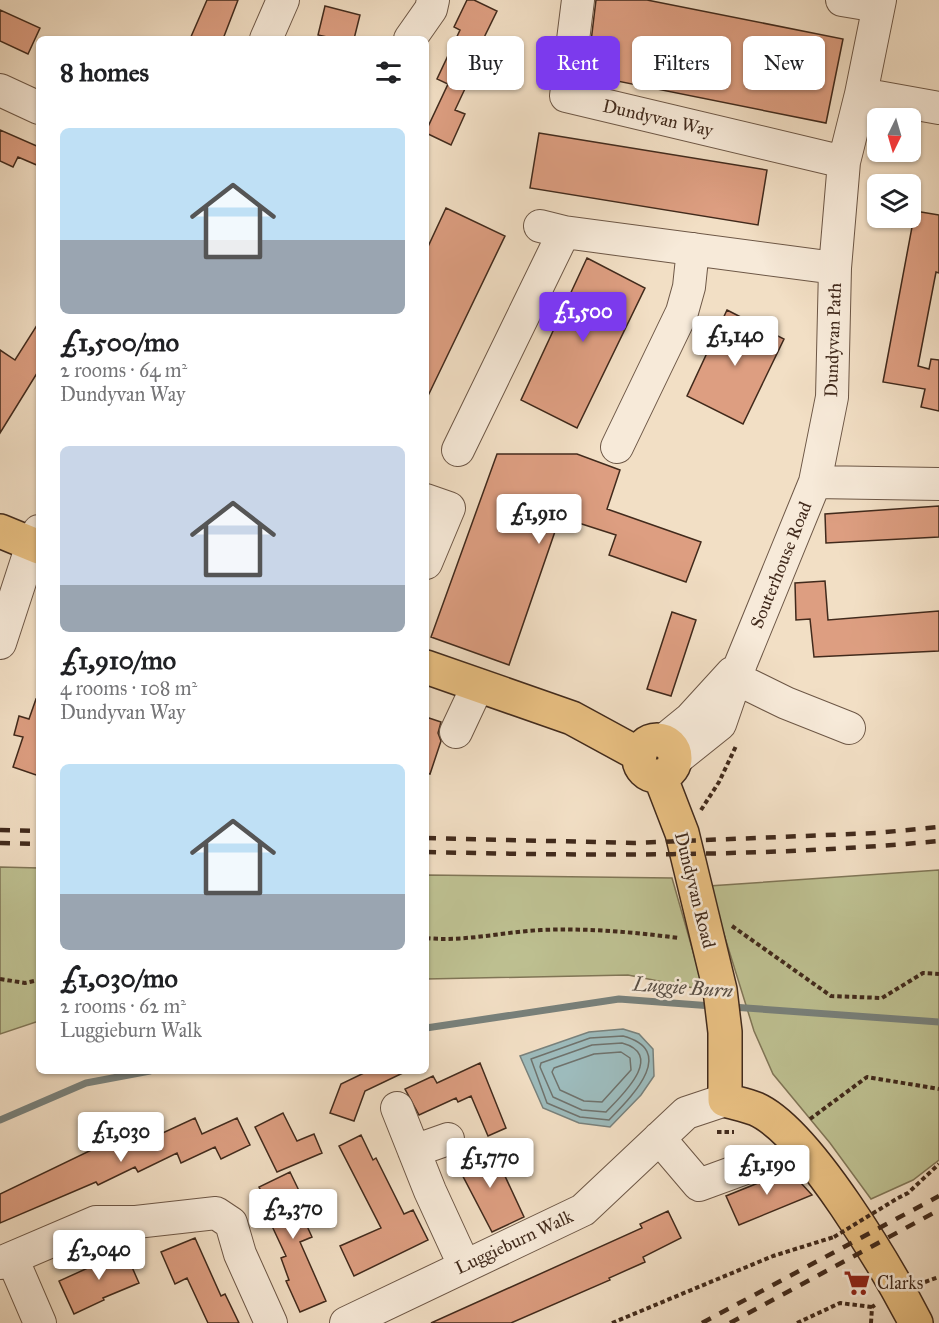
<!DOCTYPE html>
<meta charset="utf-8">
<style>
body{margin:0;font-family:"IM FELL Great Primer",serif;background:#f2f2f2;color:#202124;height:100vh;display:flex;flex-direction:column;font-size:22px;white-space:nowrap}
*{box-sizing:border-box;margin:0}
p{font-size:20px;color:#757577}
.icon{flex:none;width:33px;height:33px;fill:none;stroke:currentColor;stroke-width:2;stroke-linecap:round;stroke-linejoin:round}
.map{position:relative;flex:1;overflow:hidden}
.panel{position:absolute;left:36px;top:36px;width:393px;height:1038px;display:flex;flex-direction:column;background:#fff;border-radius:9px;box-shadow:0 2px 4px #0004}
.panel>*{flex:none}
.banner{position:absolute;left:447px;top:36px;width:402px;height:54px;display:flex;gap:12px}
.needle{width:39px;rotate:185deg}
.tools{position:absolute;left:867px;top:108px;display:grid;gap:12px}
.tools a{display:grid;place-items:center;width:54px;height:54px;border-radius:9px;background:#fff;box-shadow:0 2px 4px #0004;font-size:30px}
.price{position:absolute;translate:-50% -51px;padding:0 14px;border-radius:6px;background:#fff;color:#222;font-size:20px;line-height:39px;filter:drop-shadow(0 2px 3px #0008)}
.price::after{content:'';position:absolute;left:50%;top:36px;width:18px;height:14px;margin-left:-9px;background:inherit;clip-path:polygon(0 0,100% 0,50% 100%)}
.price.current{background:#7c3aed;color:#fff}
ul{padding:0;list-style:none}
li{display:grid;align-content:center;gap:12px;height:318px;padding:0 24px}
li span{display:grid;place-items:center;height:186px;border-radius:9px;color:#555}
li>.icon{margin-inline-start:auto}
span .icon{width:108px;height:108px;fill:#fffc;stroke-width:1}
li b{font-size:26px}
h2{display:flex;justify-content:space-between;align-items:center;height:72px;padding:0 24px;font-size:26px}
.chip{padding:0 21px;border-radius:9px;background:#fff;box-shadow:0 2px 4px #0004;font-size:21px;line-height:54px}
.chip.current{background:#7c3aed;color:#fff}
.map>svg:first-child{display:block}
.green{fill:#bec192;stroke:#807657;stroke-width:1.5}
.water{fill:#9dbbbc;stroke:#78817c;stroke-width:1.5}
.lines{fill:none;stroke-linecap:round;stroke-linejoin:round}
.shore{stroke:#6f726c;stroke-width:1.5}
.stream{stroke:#78817c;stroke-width:7}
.building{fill:#dd9e81;stroke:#412a1c;stroke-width:1.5}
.minor-casing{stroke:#6d5746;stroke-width:34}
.major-casing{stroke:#412a1c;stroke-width:36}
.path{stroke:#412a1c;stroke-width:4;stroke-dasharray:4.5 3;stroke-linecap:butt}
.minor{stroke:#f7ead9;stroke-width:32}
.major{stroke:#e9c082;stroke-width:33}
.rail{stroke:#412a1c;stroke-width:4.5;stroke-dasharray:10 10;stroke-linecap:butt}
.path-bridge{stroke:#412a1c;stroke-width:4;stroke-dasharray:4.5 3;stroke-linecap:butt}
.labels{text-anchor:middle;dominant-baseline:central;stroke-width:5;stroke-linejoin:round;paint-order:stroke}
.street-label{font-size:18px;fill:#412a1c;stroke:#f7ead9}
.poi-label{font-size:18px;fill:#412a1c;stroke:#f7ead9;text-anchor:start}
.water-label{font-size:20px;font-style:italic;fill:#584e44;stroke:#f7ead9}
</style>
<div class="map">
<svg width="939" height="1323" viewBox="0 0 939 1323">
<rect width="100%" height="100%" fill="#f2dfc5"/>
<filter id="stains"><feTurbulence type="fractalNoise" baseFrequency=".00333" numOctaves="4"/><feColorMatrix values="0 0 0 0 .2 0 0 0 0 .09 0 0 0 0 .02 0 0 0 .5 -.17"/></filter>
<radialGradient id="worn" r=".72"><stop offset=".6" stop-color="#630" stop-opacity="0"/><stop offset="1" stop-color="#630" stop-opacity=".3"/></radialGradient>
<path class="green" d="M0,867L39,868V1021L0,1034Z
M939,870V1160L913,1180L871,1199L830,1143L773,1074L754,1031L709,886Z
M426,875L672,878L704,990L628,975L426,979Z"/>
<path class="water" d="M623,1029L639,1034L653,1049L654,1076L641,1095L610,1127L579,1123L543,1108L520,1056L589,1032Z"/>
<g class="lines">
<path class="shore" d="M623,1036C679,1051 630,1098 609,1120L580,1117L547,1103L531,1059L590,1038Z
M622,1043C666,1055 621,1096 606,1112L582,1110L553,1097L540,1067L541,1063L592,1045Z
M621,1052L630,1058L631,1070L602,1102L584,1101L560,1090L552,1072L554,1068L594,1054Z"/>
<path class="stream" d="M732,1007L939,1022
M426,1028L619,999L712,1006
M0,1120L86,1083L150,1071"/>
</g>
<path class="building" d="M207,0H238L223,39H190Z
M467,0H474L497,11L474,58L478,61L455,110L465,114L451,145L426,133V131L448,84L437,79L460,30L454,27Z
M596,0H647L843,39L826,123L587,75Z
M325,6L360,15L354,39H336L318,35Z
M0,10L40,28L28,54L0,41Z
M0,130L39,147V166L18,157L13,167L0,161Z
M539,133L767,170L758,225L530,188Z
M446,208L505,236L426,400V251Z
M915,211L939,215V273L936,272L918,366L929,369L931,359L939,360V411L921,407L925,389L883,382Z
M587,258L645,288L577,428L521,400Z
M727,310L784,339L743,424L687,396Z
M39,322V370L0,433V350L15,360Z
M497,454H577L620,470L607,509L701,542L686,582L609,555L616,535L560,517L509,665L431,637Z
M939,506V537L826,543L825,514Z
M825,581L828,620L939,611V651L814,657L810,619L796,620L795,583Z
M672,612L696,620L671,696L647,689Z
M36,699L39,700V776L13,767L23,737L14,735L19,716L29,719Z
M426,717L441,722L438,733L441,741L430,774L426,773Z
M480,1063L506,1128L488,1136L471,1096L458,1102L456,1098L419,1115L405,1089L433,1076L437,1083Z
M368,1071H407L365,1091L354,1121L330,1113L341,1084Z
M283,1113L297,1141L314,1134L322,1153L277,1172L255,1127Z
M195,1118L202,1134L237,1118L250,1145L221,1159L215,1147L181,1163L177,1153L138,1172L135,1167L98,1185L96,1182L0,1223V1194L110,1141L112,1146L149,1127L154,1137Z
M361,1135L373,1160L376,1158L404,1214L413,1210L428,1240L354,1276L340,1246L381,1228L339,1146Z
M491,1146L524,1217L492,1232L456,1163Z
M780,1169L789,1170L812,1195L739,1225L726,1196L768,1179Z
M290,1172L303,1199L296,1202L312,1237L300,1242L326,1301L300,1312L286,1281L289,1280L281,1258L286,1256L271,1224L277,1222L259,1187Z
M668,1211L681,1238L643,1257L645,1262L609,1278L610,1280L511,1323H431L642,1228L640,1224Z
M195,1238L221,1296L225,1294L239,1323H208L187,1278L175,1284L161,1252Z
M124,1249L139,1283L103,1298L104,1300L74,1314L59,1281L99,1263L97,1260Z"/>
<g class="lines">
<g class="minor-casing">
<path id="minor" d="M578,0L566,96L844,162
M842,0L878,6
M266,39L283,0
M410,39L431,9L433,0
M0,90L39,108
M861,94L880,0
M540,226L564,232L835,268
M617,447L682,312L689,287L693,249
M458,450L564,232
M815,482L939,484
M426,500L449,508L426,563
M0,643L32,545L39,531
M735,678L786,703L849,728
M456,732L478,685
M663,741L690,719L732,673
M675,760L720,724L741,663L815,482L832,397L835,268L844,162L861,94L939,108
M397,1108L430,1191L464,1265
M659,1138L699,1185L762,1162
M414,1151L448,1139
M12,1258L40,1323
M0,1263L96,1222H136L216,1213L231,1223L240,1254L271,1323
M346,1323L583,1210L686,1113L725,1100"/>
</g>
<g class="major-casing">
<path id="major" d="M0,531L39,547
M426,667L572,718L640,755
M639 758a18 18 0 1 1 36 0a18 18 0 1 1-36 0Z
M660,776L682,833L720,990L725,1032V1100C735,1103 746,1105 756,1109C808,1132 889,1271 916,1323"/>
</g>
<path class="path" d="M701,810L719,782L736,746
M732,926L831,996L882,998L923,973L939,974
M426,938C465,942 502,932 541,930C588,928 632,932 679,938
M0,979L25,983L39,980
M810,1119L867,1077L939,1089
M717,1132H734
M898,1198L908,1193L939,1164
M925,1282L939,1277
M612,1323L773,1256L834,1237
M797,1323L840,1303L872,1307
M871,1323L872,1307L875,1305"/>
<use href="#minor" class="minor"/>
<use href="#major" class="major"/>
<path class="rail" d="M0,830L39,831
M426,838L634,843L876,833L939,827
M0,843L39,844
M426,852C598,856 767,857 939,841
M702,1323L939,1196
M730,1323L939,1210"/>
<path class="path-bridge" d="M834,1237L898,1198"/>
</g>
<defs>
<g id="supermarket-bare" transform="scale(2.07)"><path d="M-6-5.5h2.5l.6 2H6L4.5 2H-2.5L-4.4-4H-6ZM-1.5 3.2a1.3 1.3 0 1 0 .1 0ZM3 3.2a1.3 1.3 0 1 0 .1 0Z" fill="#8f2418" stroke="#f7ead9" stroke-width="2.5" paint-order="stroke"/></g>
</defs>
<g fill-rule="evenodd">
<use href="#supermarket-bare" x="857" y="1283"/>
</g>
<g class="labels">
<g class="street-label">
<text transform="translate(658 118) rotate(13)">Dundyvan Way</text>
<text transform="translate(833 340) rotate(-88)">Dundyvan Path</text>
<text transform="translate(781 565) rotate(-68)">Souterhouse Road</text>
<text transform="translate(695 890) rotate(76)">Dundyvan Road</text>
<text transform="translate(514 1242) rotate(-25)">Luggieburn Walk</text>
</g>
<g class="poi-label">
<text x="877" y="1283">Clarks</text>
</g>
<g class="water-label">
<text transform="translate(683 987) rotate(4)">Luggie Burn</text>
</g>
</g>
<rect width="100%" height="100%" filter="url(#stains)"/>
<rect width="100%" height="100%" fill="url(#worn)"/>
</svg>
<div class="tools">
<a><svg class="needle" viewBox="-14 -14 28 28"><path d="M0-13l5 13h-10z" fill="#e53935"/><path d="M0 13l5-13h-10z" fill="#757577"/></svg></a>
<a><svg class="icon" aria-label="layers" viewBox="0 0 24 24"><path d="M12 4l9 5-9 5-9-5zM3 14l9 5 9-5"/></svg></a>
</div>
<b class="price current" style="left:583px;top:343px">£1,500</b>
<b class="price" style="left:735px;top:367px">£1,140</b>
<b class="price" style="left:539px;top:545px">£1,910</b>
<b class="price" style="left:121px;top:1163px">£1,030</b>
<b class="price" style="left:490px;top:1189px">£1,770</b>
<b class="price" style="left:767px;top:1196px">£1,190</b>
<b class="price" style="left:293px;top:1240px">£2,370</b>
<b class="price" style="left:99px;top:1281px">£2,040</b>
<div class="banner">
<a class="chip">Buy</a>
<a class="chip current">Rent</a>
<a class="chip">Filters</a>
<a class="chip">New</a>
</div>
<section class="panel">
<h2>8 homes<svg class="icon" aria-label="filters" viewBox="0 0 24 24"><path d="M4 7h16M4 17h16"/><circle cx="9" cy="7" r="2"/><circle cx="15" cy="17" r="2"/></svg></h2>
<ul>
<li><span style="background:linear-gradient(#bfe0f5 60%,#9aa5b1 0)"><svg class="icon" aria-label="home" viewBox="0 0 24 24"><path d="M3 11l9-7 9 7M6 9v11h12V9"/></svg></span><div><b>£1,500/mo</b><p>2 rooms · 64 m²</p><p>Dundyvan Way</p></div></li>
<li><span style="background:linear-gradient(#c9d6e8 75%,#9aa5b1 0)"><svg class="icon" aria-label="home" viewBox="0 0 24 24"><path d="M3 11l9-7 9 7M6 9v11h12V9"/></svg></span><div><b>£1,910/mo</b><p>4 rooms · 108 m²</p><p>Dundyvan Way</p></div></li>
<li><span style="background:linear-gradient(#bfe0f5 70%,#9aa5b1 0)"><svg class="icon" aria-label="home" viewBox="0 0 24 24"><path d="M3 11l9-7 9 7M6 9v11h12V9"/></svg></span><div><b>£1,030/mo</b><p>2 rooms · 62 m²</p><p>Luggieburn Walk</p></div></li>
</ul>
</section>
</div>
